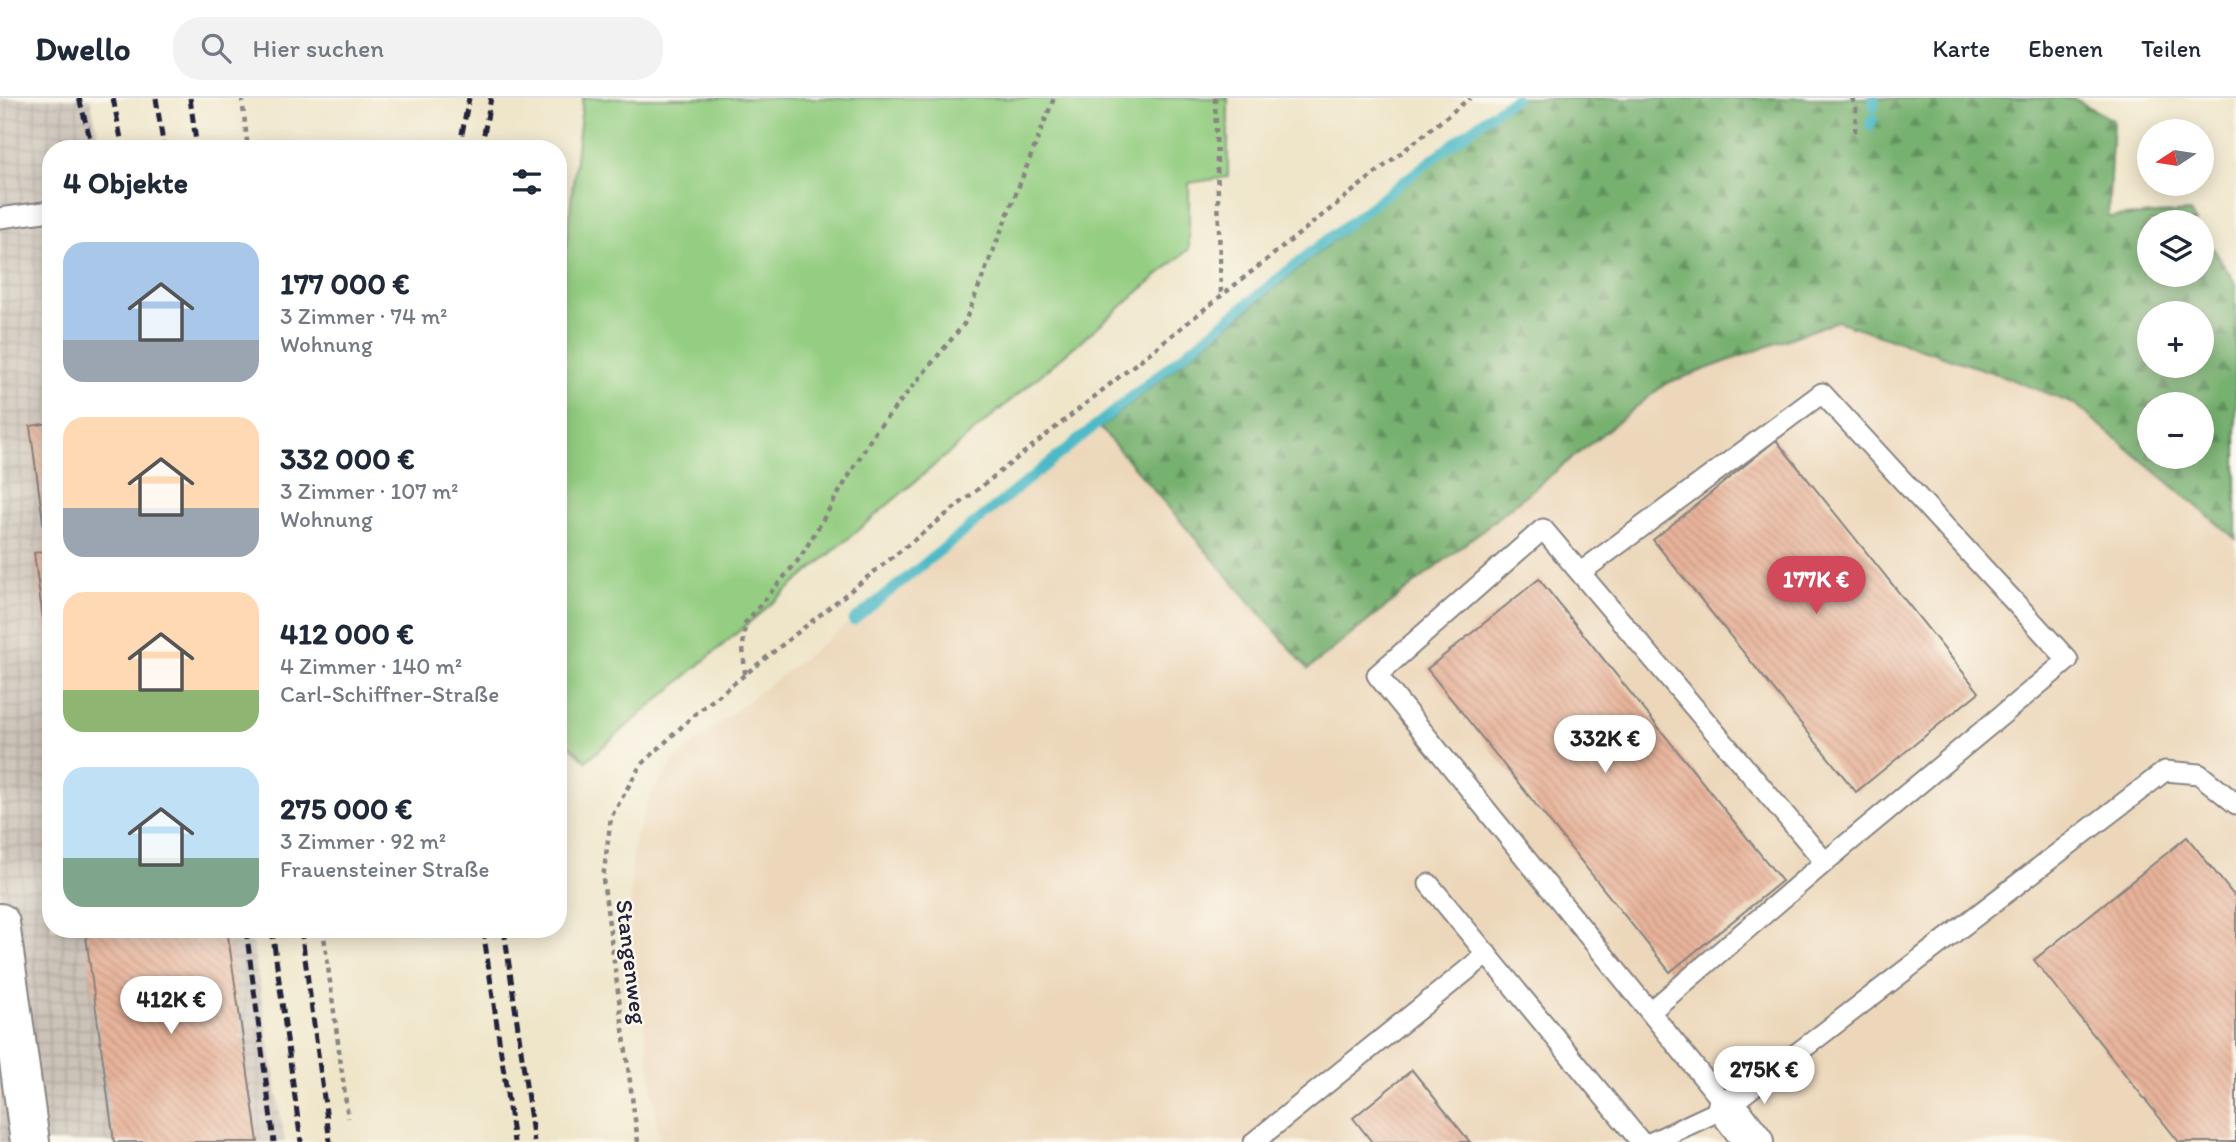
<!DOCTYPE html>
<html lang="de">
<meta charset="utf-8">
<style>
body{margin:0;font-family:Itim,sans-serif;background:#f2f2f3;color:#1f2937;height:100vh;display:flex;flex-direction:column;font-size:26px;white-space:nowrap}
*{box-sizing:border-box;margin:0}
p{font-size:23px;color:#747a83}
.icon{flex:none;width:38px;height:38px;fill:none;stroke:currentColor;stroke-width:2;stroke-linecap:round;stroke-linejoin:round}
.map{position:relative;flex:1;overflow:hidden}
.details{position:absolute;left:42px;top:42px;width:525px;height:798px;display:flex;flex-direction:column;background:#fff;border-radius:28px;box-shadow:0 4px 18px #0003}
.details>*{flex:none}
.needle{width:46px;rotate:258deg}
.tools{position:absolute;left:2137px;top:21px;display:grid;gap:14px}
.tools a{display:grid;place-items:center;width:77px;height:77px;border-radius:50%;background:#fff;box-shadow:0 4px 18px #0003;font-size:35px}
.price{position:absolute;translate:-50% -60px;padding:0 16px;border-radius:24px;background:#fff;color:#222;font-size:23px;line-height:46px;filter:drop-shadow(0 2px 4px #0008)}
.price::after{content:'';position:absolute;left:50%;top:42px;width:21px;height:16px;margin-left:-10px;background:inherit;clip-path:polygon(0 0,100% 0,50% 100%)}
.price.current{background:#d1495b;color:#fff}
ul{padding:0;list-style:none}
li{display:flex;align-items:center;gap:21px;height:175px;padding:0 21px}
li span{display:grid;place-items:center;flex:none;width:196px;height:140px;border-radius:21px;color:#555}
li>.icon{margin-inline-start:auto}
span .icon{width:84px;height:84px;fill:#fffc;stroke-width:1}
li b{font-size:30px}
h2{display:flex;justify-content:space-between;align-items:center;height:84px;padding:0 21px;font-size:30px}
header{display:flex;align-items:center;gap:42px;box-sizing:border-box;height:98px;padding:0 35px;background:#fff;border-bottom:2px solid #e0e1e3}
header strong{font-size:33px}
nav{display:flex;gap:38px;margin-inline-start:auto;font-size:24px}
.search{width:490px;height:63px;background:#f2f2f3;display:flex;align-items:center;gap:18px;box-sizing:border-box;padding:0 24px;border-radius:28px;color:#747a83;font-size:26px}
.map>svg:first-child{display:block}
.built{fill:#ecd7ba}
.industrial{fill:url(#industrial-grid)}
.green{fill:#94ce82;stroke:#5b785e;stroke-width:2}
.forest{fill:url(#forest-firs);stroke:#4c6a56;stroke-width:2;fill-rule:evenodd}
.lines{fill:none;stroke-linecap:round;stroke-linejoin:round}
.stream{stroke:#4cb9c6;stroke-width:10}
.building{fill:url(#building-back-hatch)}
.service-casing{stroke:#888482;stroke-width:23}
.minor-casing{stroke:#888482;stroke-width:42}
.secondary-casing{stroke:#888482;stroke-width:42}
.path{stroke:#888482;stroke-width:4.5;stroke-dasharray:5 5;stroke-linecap:butt}
.service{stroke:#fff;stroke-width:19}
.minor{stroke:#fff;stroke-width:38}
.secondary{stroke:#fff;stroke-width:38}
.rail{stroke:#22223b;stroke-width:5;stroke-dasharray:10 5;stroke-linecap:butt}
.labels{text-anchor:middle;dominant-baseline:central;stroke-width:5;stroke-linejoin:round;paint-order:stroke}
.street-label{font-size:24px;fill:#22223b;stroke:#fbf7ec}
</style>
<header>
<strong>Dwello</strong>
<div class="search"><svg class="icon" aria-label="search" viewBox="0 0 24 24"><circle cx="10" cy="10" r="6"/><path d="M15 15l6 6"/></svg>Hier suchen</div>
<nav><a>Karte</a><a>Ebenen</a><a>Teilen</a></nav>
</header>
<div class="map">
<svg width="2236" height="1044" viewBox="0 0 2236 1044">
<defs>
<pattern id="industrial-grid" width="8" height="8" patternUnits="userSpaceOnUse" patternTransform="scale(1.75)"><rect width="8" height="8" fill="#cbc2b8"/><path d="M0 4h8M4 0v8" fill="none" stroke="#aea69f"/></pattern>
<pattern id="forest-firs" width="22" height="20" patternUnits="userSpaceOnUse" patternTransform="scale(1.75)"><rect width="22" height="20" fill="#77b170"/><path d="M5 1l3.5 6h-7zM16 11l3.5 6h-7z" fill="#61905d"/></pattern>
<pattern id="building-back-hatch" width="6" height="6" patternUnits="userSpaceOnUse" patternTransform="scale(1.75)"><rect width="6" height="6" fill="#e7b299"/><path d="M-1 5l2 2M0 0l6 6M5-1l2 2" fill="none" stroke="#c69985"/></pattern>
</defs>
<rect width="100%" height="100%" fill="#fbf7ec"/>
<filter id="ink" filterUnits="userSpaceOnUse"><feTurbulence type="fractalNoise" baseFrequency=".0143" numOctaves="2"/><feDisplacementMap in="SourceGraphic" scale="14" xChannelSelector="R" yChannelSelector="G"/><feConvolveMatrix kernelMatrix="1 2 1 2 8 2 1 2 1" color-interpolation-filters="sRGB"/></filter>
<filter id="wash" filterUnits="userSpaceOnUse"><feTurbulence type="fractalNoise" baseFrequency=".00686" numOctaves="4" result="noise"/><feDisplacementMap in="SourceGraphic" scale="28" xChannelSelector="R" yChannelSelector="G"/><feGaussianBlur stdDeviation="1.57" result="paint"/><feColorMatrix in="noise" values="0 0 0 0 0 0 0 0 0 0 0 0 0 0 0 0 0 1.4 0 .05"/><feComposite in="paint" operator="in"/></filter>
<g filter="url(#wash)">
<rect width="100%" height="100%" fill="#efe6ca"/>
<path class="built" d="M1837,223L2003,278L2076,307L2236,441V1044H660L630,825L633,750L649,699L674,664L707,635L1100,330L1308,571L1665,286Z"/>
<path class="industrial" d="M0,0H90L101,51H51V831H250L285,1044H0Z"/>
<path class="green" d="M583,0H1228V79L1189,85V151L586,663L558,636V267L561,192Z"/>
<path class="forest" d="M1511,0H2073L2113,22L2108,119L2189,114L2196,124H2149V177H2202V133L2236,186V441L2076,307L2003,278L1837,223L1665,286L1308,571L1100,330ZM2149,215H2202V268H2149ZM2149,306H2202V359H2149Z"/>
<g class="lines">
<path class="stream" d="M1874,9V0
M1870,28L1873,20
M853,523L1316,150L1498,11L1516,0"/>
</g>
<g id="blocks">
<path class="building" d="M51,325V564L49,565L34,455L47,452L30,328Z
M1776,342L1979,594L1856,694L1653,442Z
M1539,481L1782,783L1670,874L1427,571Z
M2187,739L2236,800V1044H2179L2034,862Z
M85,831H227L258,1044H114Z
M1412,972L1470,1044H1372L1353,1020Z"/>
</g>
</g>
<g filter="url(#ink)">
<use href="#blocks" fill-opacity="0" stroke="#888482" stroke-width="2"/>
<g class="lines">
<g class="service-casing">
<path id="service" d="M0,120L51,113
M1581,474L1822,295L2068,562L1825,764
M1429,786L1641,1044
M1650,914L1825,764L1543,431L1377,577L1727,1009
M1254,1044L1487,856
M1652,1044L1727,1009L2165,673L2199,676L2236,706"/>
</g>
<g class="minor-casing">
<path id="minor" d="M1727,1009L1754,1044"/>
</g>
<g class="secondary-casing">
<path id="secondary" d="M0,825L30,1044"/>
</g>
<path class="path" d="M242,0L248,51
M1215,0L1221,195
M1852,0L1856,9L1855,37
M745,576L743,549L745,525L800,460L875,334L964,226L1054,0
M323,831L348,1020
M638,1044L603,781L611,719L640,668L694,617L1470,0"/>
<use href="#service" class="service"/>
<use href="#minor" class="minor"/>
<use href="#secondary" class="secondary"/>
<path class="rail" d="M79,0L93,51
M113,0L123,51
M156,0L164,51
M190,0L197,51
M459,51L469,0
M481,51L491,0
M246,831L274,1044
M272,831L301,1044
M301,831L330,1044
M483,831L514,1044
M504,831L534,1044"/>
</g>
</g>
<g class="labels">
<g class="street-label">
<text transform="translate(632 864) rotate(83)">Stangenweg</text>
</g>
</g>
</svg>
<div class="tools">
<a><svg class="needle" viewBox="-14 -14 28 28"><path d="M0-13l5 13h-10z" fill="#e53935"/><path d="M0 13l5-13h-10z" fill="#747a83"/></svg></a>
<a><svg class="icon" aria-label="layers" viewBox="0 0 24 24"><path d="M12 4l9 5-9 5-9-5zM3 14l9 5 9-5"/></svg></a>
<a>+</a>
<a>−</a>
</div>
<b class="price current" style="left:1816px;top:518px">177K €</b>
<b class="price" style="left:1605px;top:677px">332K €</b>
<b class="price" style="left:171px;top:938px">412K €</b>
<b class="price" style="left:1764px;top:1008px">275K €</b>
<section class="details">
<h2>4 Objekte<svg class="icon" aria-label="filters" viewBox="0 0 24 24"><path d="M4 7h16M4 17h16"/><circle cx="9" cy="7" r="2"/><circle cx="15" cy="17" r="2"/></svg></h2>
<ul>
<li><span style="background:linear-gradient(#a9c7e8 70%,#9aa5b1 0)"><svg class="icon" aria-label="home" viewBox="0 0 24 24"><path d="M3 11l9-7 9 7M6 9v11h12V9"/></svg></span><div><b>177 000 €</b><p>3 Zimmer · 74 m²</p><p>Wohnung</p></div></li>
<li><span style="background:linear-gradient(#ffd9b3 65%,#9aa5b1 0)"><svg class="icon" aria-label="home" viewBox="0 0 24 24"><path d="M3 11l9-7 9 7M6 9v11h12V9"/></svg></span><div><b>332 000 €</b><p>3 Zimmer · 107 m²</p><p>Wohnung</p></div></li>
<li><span style="background:linear-gradient(#ffd9b3 70%,#8fb573 0)"><svg class="icon" aria-label="home" viewBox="0 0 24 24"><path d="M3 11l9-7 9 7M6 9v11h12V9"/></svg></span><div><b>412 000 €</b><p>4 Zimmer · 140 m²</p><p>Carl-Schiffner-Straße</p></div></li>
<li><span style="background:linear-gradient(#bfe0f5 65%,#7fa58c 0)"><svg class="icon" aria-label="home" viewBox="0 0 24 24"><path d="M3 11l9-7 9 7M6 9v11h12V9"/></svg></span><div><b>275 000 €</b><p>3 Zimmer · 92 m²</p><p>Frauensteiner Straße</p></div></li>
</ul>
</section>
</div>
